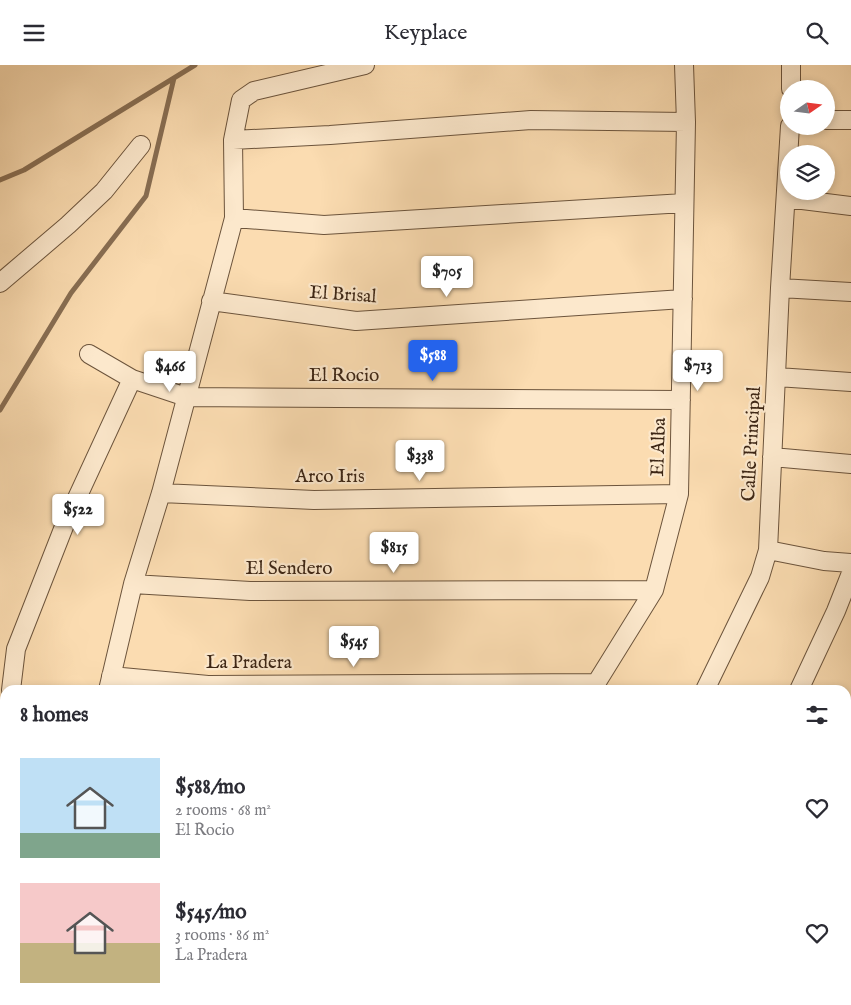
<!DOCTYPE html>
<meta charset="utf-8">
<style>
body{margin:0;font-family:"IM FELL English",serif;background:#f7f7f7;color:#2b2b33;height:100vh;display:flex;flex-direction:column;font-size:19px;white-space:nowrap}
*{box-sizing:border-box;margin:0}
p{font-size:16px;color:#7c7c81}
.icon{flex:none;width:28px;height:28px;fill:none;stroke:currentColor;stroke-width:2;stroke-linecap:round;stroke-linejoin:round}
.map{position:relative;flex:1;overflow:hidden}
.drawer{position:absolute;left:0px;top:620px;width:851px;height:320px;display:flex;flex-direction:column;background:#fff;border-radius:15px 15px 0 0;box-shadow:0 2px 8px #0003}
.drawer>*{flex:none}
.needle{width:32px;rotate:76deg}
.fabs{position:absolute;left:780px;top:15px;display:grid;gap:10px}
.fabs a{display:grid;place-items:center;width:55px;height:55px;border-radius:50%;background:#fff;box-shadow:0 2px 8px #0003;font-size:25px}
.price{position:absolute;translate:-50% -42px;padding:0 11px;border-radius:5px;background:#fff;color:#222;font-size:16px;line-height:32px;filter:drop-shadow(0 1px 2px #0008)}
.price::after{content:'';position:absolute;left:50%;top:30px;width:15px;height:11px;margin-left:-8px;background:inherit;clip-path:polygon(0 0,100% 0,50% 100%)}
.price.current{background:#2563eb;color:#fff}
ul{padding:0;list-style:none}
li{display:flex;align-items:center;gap:15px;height:125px;padding:0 20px}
li span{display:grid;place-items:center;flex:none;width:140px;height:100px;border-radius:0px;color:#555}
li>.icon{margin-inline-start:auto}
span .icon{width:60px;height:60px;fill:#fffc;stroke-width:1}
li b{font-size:21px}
h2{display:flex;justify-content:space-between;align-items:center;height:60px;padding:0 20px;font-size:21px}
header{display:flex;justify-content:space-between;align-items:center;height:65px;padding:0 20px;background:#fff;font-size:22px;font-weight:600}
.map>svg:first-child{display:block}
.green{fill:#dbbd96;stroke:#8c7256}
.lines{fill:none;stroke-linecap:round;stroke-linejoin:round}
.stream{stroke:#886e53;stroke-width:5}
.street-casing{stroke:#6c543c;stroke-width:20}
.street{stroke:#fce8cc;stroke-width:18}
.labels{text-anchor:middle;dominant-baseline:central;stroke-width:4.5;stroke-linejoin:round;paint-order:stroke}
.street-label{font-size:19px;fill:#3d2615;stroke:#fce8cc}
</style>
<header><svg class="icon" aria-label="menu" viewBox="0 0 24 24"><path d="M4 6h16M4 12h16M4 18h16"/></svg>Keyplace<svg class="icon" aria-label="search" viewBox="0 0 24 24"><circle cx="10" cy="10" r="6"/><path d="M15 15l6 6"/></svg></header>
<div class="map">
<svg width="851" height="940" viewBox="0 0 851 940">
<rect width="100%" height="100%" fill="#fbdcb1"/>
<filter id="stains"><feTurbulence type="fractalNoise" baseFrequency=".004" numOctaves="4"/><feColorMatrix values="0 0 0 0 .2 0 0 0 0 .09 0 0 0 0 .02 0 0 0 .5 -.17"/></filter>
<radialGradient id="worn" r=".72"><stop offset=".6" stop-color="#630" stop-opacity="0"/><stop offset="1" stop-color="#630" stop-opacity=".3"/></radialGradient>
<path class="green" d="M163,935H420V940H163Z"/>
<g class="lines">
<path class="stream" d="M0,115L24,105L195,0
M0,345L71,228L146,131L174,13"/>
<g class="street-casing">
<path id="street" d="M791,24V0
M826,55H851
M233,75L330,70L531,55L686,57
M786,133L851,141
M234,153L324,160L684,138
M0,218L68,160L104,126L141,80
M780,223L851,227
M211,236L356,256L683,234
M89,289L132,314L186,332L681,335
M777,312L851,317
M772,392L851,399
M161,428L314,435L679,429
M768,485L824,496L851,498
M133,519L250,526L654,525
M111,611L208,620L597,618
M11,625L16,584L65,459L132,314
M108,625L133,519L161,428L234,153L233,75L241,35L254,26L365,0
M592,625L654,525L679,429L686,57L684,0
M705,625L760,512L768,485L780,223L790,61
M799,625L836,546L851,508
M5,673L4,685L5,697
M846,726L851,715
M846,784L851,786
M0,867L5,869
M0,923H5
M66,935L86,940
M145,935L146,940
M684,935L695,940
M574,940L576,935
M747,940L750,935"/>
</g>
<use href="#street" class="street"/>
</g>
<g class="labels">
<g class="street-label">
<text transform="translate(343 230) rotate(4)">El Brisal</text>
<text x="344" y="311">El Rocio</text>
<text transform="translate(752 379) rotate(-87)">Calle Principal</text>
<text transform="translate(659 382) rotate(-88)">El Alba</text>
<text x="330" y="412">Arco Iris</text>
<text x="289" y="504">El Sendero</text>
<text x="249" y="598">La Pradera</text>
</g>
</g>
<rect width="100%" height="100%" filter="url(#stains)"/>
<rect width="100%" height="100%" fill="url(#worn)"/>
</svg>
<div class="fabs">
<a><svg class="needle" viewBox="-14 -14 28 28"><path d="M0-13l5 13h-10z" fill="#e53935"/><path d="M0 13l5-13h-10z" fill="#7c7c81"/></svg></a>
<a><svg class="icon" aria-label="layers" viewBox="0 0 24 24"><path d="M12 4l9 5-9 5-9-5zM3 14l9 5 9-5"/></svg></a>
</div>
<b class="price" style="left:447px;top:233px">$705</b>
<b class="price current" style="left:433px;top:317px">$588</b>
<b class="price" style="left:698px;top:327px">$713</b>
<b class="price" style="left:170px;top:328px">$466</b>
<b class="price" style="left:420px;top:417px">$338</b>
<b class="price" style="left:78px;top:471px">$522</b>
<b class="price" style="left:394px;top:509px">$815</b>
<b class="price" style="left:354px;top:603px">$545</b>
<section class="drawer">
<h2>8 homes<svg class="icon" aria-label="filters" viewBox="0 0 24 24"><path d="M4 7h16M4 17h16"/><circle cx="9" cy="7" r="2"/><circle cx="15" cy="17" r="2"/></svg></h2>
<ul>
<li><span style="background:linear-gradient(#bfe0f5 75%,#7fa58c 0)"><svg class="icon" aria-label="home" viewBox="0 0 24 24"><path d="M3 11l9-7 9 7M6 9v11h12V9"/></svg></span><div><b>$588/mo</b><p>2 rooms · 68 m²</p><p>El Rocio</p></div><svg class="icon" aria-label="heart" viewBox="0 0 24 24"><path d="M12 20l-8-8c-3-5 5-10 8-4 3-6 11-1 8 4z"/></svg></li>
<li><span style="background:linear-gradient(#f6c9c9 60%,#c2b280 0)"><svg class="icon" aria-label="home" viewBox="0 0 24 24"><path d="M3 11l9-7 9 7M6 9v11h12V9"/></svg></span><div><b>$545/mo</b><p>3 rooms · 86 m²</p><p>La Pradera</p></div><svg class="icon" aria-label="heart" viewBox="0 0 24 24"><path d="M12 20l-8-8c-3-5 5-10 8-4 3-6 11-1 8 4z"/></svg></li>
</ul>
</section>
</div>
